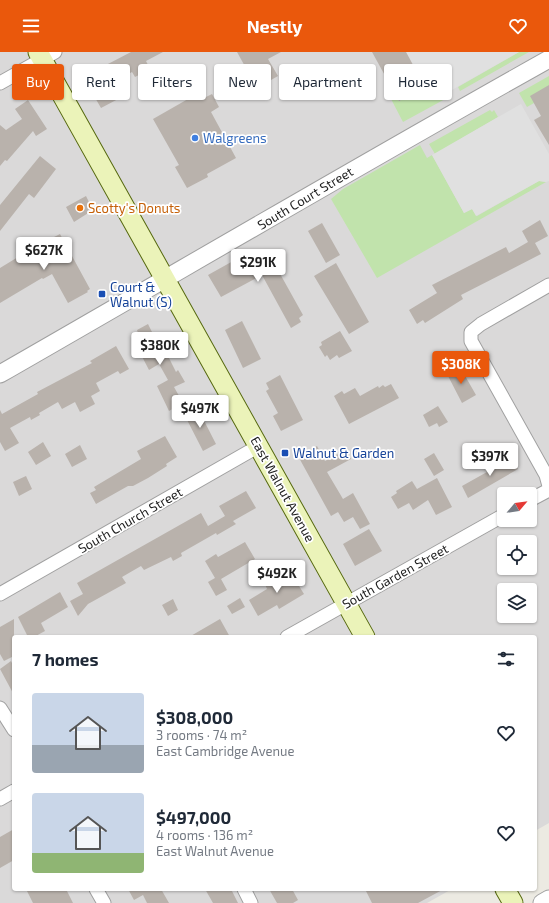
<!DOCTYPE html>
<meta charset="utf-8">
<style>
body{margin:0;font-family:"Exo 2",sans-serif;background:#f6f6f7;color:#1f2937;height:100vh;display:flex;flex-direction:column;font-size:15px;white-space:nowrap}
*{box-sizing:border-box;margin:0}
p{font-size:13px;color:#747a83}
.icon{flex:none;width:22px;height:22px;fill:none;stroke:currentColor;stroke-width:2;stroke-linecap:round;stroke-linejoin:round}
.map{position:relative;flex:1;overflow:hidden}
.panel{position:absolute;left:12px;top:583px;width:525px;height:256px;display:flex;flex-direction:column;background:#fff;border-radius:4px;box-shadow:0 1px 3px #0004}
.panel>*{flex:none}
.hud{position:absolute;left:12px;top:12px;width:525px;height:36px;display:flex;gap:8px}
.needle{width:26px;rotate:61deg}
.buttons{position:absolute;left:497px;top:435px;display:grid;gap:8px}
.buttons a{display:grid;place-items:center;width:40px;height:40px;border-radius:4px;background:#fff;box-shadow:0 1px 3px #0004;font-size:20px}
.price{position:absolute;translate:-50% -34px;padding:0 9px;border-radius:4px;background:#fff;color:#222;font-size:13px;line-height:26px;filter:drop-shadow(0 1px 2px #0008)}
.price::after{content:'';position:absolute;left:50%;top:24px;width:12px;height:9px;margin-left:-6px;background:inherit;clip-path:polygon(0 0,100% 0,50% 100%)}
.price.on{background:#ea580c;color:#fff}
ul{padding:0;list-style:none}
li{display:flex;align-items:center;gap:12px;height:100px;padding:0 20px}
li span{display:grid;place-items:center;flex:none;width:112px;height:80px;border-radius:4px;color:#555}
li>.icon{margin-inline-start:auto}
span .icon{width:48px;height:48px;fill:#fffc;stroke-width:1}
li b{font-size:17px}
h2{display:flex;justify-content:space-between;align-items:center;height:48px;padding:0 20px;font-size:17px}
.pill{padding:0 14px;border-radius:4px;background:#fff;box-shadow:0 1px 3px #0004;font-size:14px;line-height:36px}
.pill.on{background:#ea580c;color:#fff}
header{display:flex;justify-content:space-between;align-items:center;height:52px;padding:0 20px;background:#ea580c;color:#fff;font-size:18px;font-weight:700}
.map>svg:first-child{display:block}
.residential{fill:#dad9d9;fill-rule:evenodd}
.grass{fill:#c1e3ac}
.parking{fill:#e0e0e0}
.building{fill:#b9b2ac}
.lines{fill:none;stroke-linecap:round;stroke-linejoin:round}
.minor-casing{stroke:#a0a0a0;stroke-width:15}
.tertiary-casing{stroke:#a0a0a0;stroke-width:19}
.secondary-casing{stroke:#55680e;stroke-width:21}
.minor{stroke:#fff;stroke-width:13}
.tertiary{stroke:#fff;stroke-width:17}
.secondary{stroke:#ebf3b9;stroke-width:19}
.shop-dot{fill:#3f7fe0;stroke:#fff;stroke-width:1.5}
.food-dot{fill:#e8710a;stroke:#fff;stroke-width:1.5}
.transit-dot{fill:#1a4fb4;stroke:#fff;stroke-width:1.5}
.labels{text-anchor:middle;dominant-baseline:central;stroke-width:3.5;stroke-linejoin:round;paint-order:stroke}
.shop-label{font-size:13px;fill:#366cbe;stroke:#fff;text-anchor:start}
.street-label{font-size:13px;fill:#1c1c1c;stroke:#fff}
.food-label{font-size:13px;fill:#c56008;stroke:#fff;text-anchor:start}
.transit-label{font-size:13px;fill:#164399;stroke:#fff;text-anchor:start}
</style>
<header><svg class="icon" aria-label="menu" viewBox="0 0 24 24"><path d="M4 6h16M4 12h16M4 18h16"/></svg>Nestly<svg class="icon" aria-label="heart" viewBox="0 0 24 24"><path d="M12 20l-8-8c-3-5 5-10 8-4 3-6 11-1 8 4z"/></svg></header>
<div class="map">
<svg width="549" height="851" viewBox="0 0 549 851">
<rect width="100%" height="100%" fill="#eceae2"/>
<path class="residential" d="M0,0H549V771L535,779V585H14V837H452L427,851H0ZM504,442H530V468H504ZM504,490H530V516H504ZM504,538H530V564H504Z"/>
<path class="grass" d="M519,0H529L460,39L458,35Z
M549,24V33L534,51L527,55L519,41Z
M431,38L436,47L445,42L447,46L403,70L391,47L396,44L399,49C409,43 421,44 431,38Z
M490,58L492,60L494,58L498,65L435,102L429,92Z
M420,93L427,106L432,103L464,161L472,157L477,164L539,129L546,130L377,226L331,147L343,137Z"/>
<path class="parking" d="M406,0H519L436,47L428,33L425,35Z
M521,52L549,102V129L546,130L539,129L476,164L472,157L464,161L432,103Z"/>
<path class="building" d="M131,0H163L146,9L150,17L135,25L132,20L111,31L120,46L101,56L83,25Z
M237,0H281L268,7L278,24L257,36Z
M372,0H406L425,35L399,49Z
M549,33V93L534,68L541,64L530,44Z
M212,42L219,55L211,60L236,106L207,122L208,125L187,136L175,115L179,113L153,67L195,43L204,46Z
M28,48L47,77L36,84L33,79L7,109L5,108L0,114V73L6,78L22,67L15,57Z
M40,104L56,117L34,146L29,142L0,179V153Z
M86,144L93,158L74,170L66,155Z
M540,168L548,184L535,191L541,202L461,243L463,247L425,271L423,268L417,272L409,258L437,241L432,233L506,195L509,201L528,190L522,179Z
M322,171L340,203L326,211L308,179Z
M60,182L90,237L87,239L88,240L68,251L52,222L43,227L42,226L0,251V216L36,194Z
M264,200L266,203L269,202L303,263L299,266L301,270L291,276L262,223L221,245L208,223L242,204L246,210Z
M336,211L369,270L349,282L314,224Z
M242,269L261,307L243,316L225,278Z
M148,272L153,282L155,281L158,287L160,286L164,293L163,294L176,320L178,318L185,330L174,335L183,351L169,359L157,334L168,328L159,312L149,318L136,293L141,290L137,278Z
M340,279L352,299L339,306L337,303L330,308L327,303L325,305L319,295L322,293L321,290Z
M116,294L129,317L120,322L118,319L96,331L100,339L91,344L95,352L80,360L75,350L62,357L58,350L39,361L40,363L31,368L30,365L10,376L19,391L5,399L0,390V358L2,362L38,342L37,340L92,311L90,309Z
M460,315L476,343L462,351L447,322Z
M280,323L303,368L281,379L273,364L278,361L266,339L269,337L266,331Z
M391,332L399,346L349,372L334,344L342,339L344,342L355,336L360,344L378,334L379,336L383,333L385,335Z
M438,354L448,370L439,375L437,371L429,375L423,363Z
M197,355L216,392L203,399L184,362Z
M165,384L177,405L166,412L167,414L148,426L133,434H128L96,452L90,441L96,438L94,435L141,407L137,399Z
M43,390L51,404L36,413L28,400Z
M80,393L87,407L72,415L65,402Z
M317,394L325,409L346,398L351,407L327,420L343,447L353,441L370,472L360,477L353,465L344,470L338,460L331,464L298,404Z
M434,401L444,418L434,424L424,407Z
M510,404L518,417L468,446L462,434L487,420L486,418Z
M26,424L32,437L19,444L13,430Z
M437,426L452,455L436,463L428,448L413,458L409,451L398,457L391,445L397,441L396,439L412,429L417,437Z
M246,439L256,456L233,469L236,472L217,483L216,481L181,501L182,504L173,509L171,505L144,518L141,514L122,525L126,531L88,552L78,564L70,549L83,542L77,531L201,461L208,474L225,464L219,454Z
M369,477L382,499L355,514L343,492Z
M245,490L255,507L221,527L227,538L216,544L208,530L215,526L205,509L216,502L218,505Z
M289,518L304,542L279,557L277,553L258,564L249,548L267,537L265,532Z
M60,540L68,555L41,571L45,579L34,585H28L18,565Z
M240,546L245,555L232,562L227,554Z
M173,547L178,558L168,564L162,553Z
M14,567V604L4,609L0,602V575Z
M220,567L230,585H189Z
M11,609L14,615V643L0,617Z
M14,777V808L0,816V785Z
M26,837H66L73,851H33Z
M128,837H161L169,851H147L143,843L134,848Z
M205,837H231L238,851H213Z
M269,837H292L298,848L293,851H277Z
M365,837H444L418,851H372Z"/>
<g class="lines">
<g class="minor-casing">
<path id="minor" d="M0,31L55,0
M549,233L481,272L471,280V289L546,423L549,434
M530,448L549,438
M0,542L259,394
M287,585L504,463
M0,656L14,678
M0,747L14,739
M96,837L104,851
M244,837L251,851"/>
</g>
<g class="tertiary-casing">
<path id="tertiary" d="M0,322C183,217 365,110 549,7
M542,851L549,847"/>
</g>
<g class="secondary-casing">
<path id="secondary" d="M38,0L365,585
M505,837L513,851"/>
</g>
<use href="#minor" class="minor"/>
<use href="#tertiary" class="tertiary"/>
<use href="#secondary" class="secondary"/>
</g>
<circle class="shop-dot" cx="195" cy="86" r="4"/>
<circle class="food-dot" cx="80" cy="156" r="4"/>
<g class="transit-dot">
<rect x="98" y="238" width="8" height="8" rx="2"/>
<rect x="281" y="397" width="8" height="8" rx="2"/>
</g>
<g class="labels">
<g class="shop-label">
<text x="203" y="86">Walgreens</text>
</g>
<g class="street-label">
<text transform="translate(305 146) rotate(-31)">South Court Street</text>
<text transform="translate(283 437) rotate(61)">East Walnut Avenue</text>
<text transform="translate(130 468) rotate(-30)">South Church Street</text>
<text transform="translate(395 524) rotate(-29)">South Garden Street</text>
</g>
<g class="food-label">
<text x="88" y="156">Scotty's Donuts</text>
</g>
<g class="transit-label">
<text x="110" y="235">Court &amp;<tspan x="110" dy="15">Walnut (S)</tspan></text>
<text x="293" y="401">Walnut &amp; Garden</text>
</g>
</g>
</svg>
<div class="buttons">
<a><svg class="needle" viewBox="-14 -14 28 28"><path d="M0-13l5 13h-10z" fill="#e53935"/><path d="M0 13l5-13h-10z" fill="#747a83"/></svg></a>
<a><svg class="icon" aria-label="locate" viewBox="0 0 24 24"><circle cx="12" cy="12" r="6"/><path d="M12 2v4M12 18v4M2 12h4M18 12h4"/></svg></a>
<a><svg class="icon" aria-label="layers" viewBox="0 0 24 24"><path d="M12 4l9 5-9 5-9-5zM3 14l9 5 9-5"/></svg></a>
</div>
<b class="price" style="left:44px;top:219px">$627K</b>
<b class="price" style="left:258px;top:231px">$291K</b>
<b class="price" style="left:160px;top:314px">$380K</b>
<b class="price on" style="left:461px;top:333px">$308K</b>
<b class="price" style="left:200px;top:377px">$497K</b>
<b class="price" style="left:490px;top:425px">$397K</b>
<b class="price" style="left:277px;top:542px">$492K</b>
<div class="hud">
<a class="pill on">Buy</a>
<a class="pill">Rent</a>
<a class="pill">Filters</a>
<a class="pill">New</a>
<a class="pill">Apartment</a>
<a class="pill">House</a>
</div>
<section class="panel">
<h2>7 homes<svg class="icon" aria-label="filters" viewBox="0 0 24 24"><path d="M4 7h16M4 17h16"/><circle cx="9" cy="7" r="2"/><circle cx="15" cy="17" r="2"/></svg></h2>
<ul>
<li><span style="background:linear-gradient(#c9d6e8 65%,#9aa5b1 0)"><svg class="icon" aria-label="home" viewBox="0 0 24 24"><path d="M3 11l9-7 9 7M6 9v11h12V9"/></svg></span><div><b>$308,000</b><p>3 rooms · 74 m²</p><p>East Cambridge Avenue</p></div><svg class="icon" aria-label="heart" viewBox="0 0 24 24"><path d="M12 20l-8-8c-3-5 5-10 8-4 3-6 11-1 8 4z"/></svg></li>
<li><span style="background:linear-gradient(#c9d6e8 75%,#8fb573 0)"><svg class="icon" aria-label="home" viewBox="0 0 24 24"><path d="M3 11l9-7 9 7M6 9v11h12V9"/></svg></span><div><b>$497,000</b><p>4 rooms · 136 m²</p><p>East Walnut Avenue</p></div><svg class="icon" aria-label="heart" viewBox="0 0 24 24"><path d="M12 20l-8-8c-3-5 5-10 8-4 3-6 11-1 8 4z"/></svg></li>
</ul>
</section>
</div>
